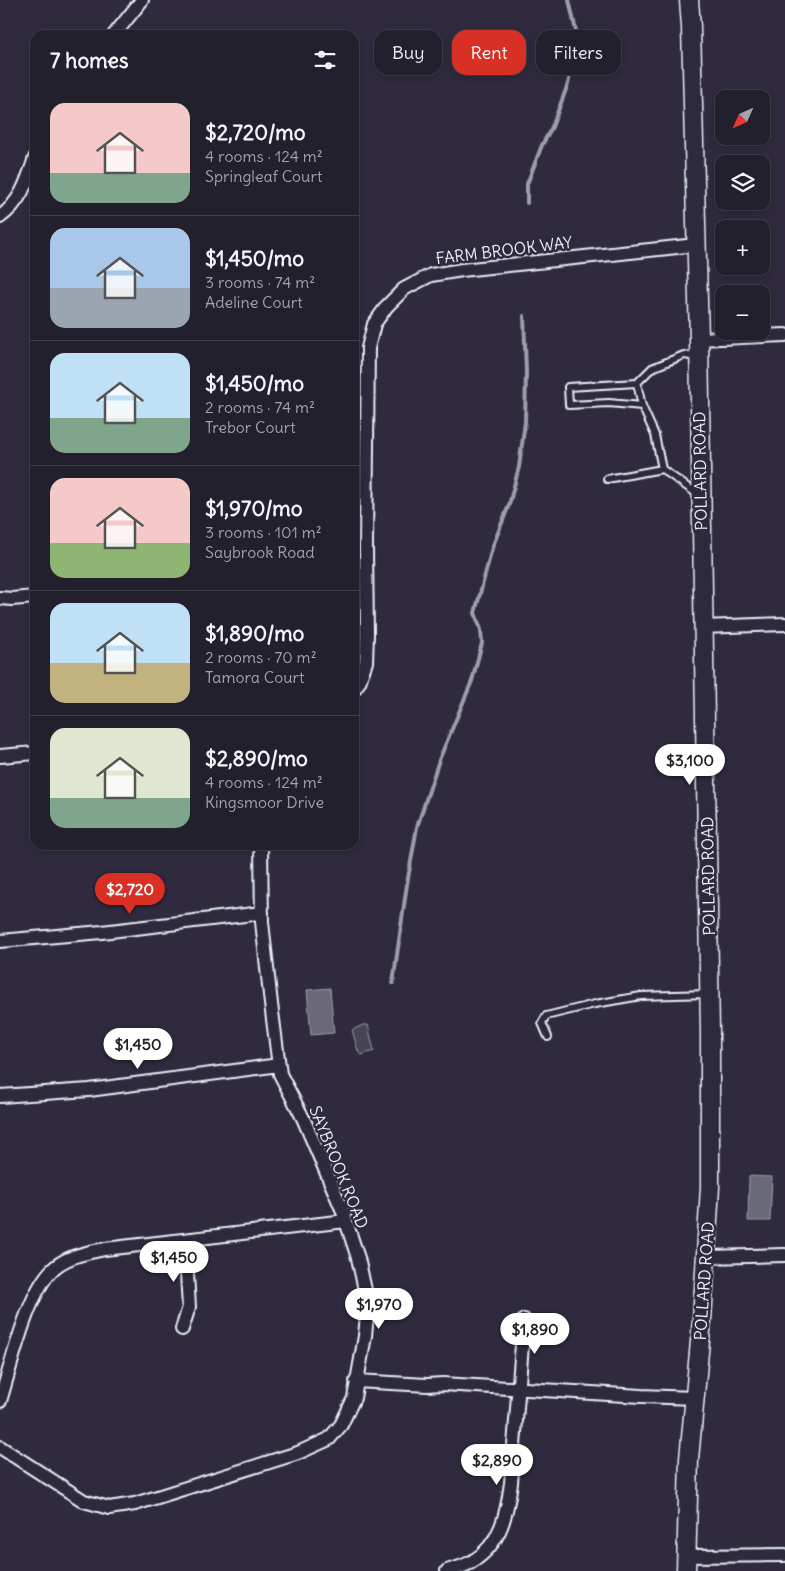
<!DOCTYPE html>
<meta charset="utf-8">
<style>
body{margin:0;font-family:Delius,sans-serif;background:#2f2d3a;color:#f1f3f6;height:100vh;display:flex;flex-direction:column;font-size:19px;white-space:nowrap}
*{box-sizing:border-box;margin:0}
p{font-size:16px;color:#a3a3aa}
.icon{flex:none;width:28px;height:28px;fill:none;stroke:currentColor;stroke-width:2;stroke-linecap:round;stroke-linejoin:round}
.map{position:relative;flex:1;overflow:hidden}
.side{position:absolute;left:30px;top:30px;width:329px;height:820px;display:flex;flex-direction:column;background:#23202e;border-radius:15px;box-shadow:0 2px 8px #0003,0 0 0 1px #403e4a}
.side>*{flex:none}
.hud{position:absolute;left:374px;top:30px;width:336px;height:45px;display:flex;gap:10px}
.needle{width:32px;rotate:225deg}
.buttons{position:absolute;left:715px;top:90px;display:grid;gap:10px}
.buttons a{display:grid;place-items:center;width:55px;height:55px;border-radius:10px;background:#23202e;box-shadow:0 2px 8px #0003,0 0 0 1px #403e4a;font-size:25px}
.price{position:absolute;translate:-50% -42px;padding:0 11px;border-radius:18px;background:#fff;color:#222;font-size:16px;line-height:32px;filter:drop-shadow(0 1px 2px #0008)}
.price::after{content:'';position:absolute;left:50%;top:30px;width:15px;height:11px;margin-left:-8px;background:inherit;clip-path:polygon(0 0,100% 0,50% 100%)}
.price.on{background:#d93025;color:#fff}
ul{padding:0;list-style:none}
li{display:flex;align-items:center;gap:15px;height:125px;padding:0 20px}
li+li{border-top:1px solid #403e4a}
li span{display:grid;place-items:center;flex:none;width:140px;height:100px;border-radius:15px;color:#555}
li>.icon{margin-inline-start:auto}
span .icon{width:60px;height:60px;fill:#fffc;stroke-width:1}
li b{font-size:21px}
h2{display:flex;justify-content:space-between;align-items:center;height:60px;padding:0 20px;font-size:21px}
.chip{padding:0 18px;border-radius:15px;background:#23202e;box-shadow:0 2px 8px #0003,0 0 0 1px #403e4a;font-size:18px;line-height:45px}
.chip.on{background:#d93025;color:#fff}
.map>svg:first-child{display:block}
.green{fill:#464455;stroke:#979aa6}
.water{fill:#696978;stroke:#9c9fab}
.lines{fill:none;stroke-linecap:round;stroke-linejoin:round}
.stream{stroke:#9c9fab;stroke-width:4}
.lane-casing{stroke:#e8f1f8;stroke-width:10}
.street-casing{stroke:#e8f1f8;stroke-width:16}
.secondary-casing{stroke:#e8f1f8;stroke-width:21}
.lane{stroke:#2f2a3d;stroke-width:6}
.street{stroke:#2f2a3d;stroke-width:12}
.secondary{stroke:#2f2a3d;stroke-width:18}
.labels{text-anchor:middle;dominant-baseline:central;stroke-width:5;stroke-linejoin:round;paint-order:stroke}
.street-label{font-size:16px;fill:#e8f1f8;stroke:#2f2a3d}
</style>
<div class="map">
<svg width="785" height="1571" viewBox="0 0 785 1571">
<rect width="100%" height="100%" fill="#2f2a3d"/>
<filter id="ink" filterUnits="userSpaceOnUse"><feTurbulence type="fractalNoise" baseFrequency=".02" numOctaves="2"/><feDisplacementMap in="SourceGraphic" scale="10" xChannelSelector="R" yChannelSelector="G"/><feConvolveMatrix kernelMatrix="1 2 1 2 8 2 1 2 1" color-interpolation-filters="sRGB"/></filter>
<g filter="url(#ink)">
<path class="green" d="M363,1025H368L374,1051L361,1055L358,1051L352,1030Z"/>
<path class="water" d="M330,988L334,1033L311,1035L307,990Z
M749,1176L772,1177L770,1221H748Z"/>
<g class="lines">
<path class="stream" d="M527,203V184L542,145L552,127L568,84L578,40L569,0
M393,983L407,884L417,827L439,760L472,681L482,643L481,630L475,613L492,548L509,505L519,467L525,422L526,372L524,316"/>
<g class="lane-casing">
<path id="lane" d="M637,383L642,406L655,435L662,469L700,496
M642,406L609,403L569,405L568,387L637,383L652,368L684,355L697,357
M607,479L662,469
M548,1037L542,1023L546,1016L595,1004L641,996L708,994"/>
</g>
<g class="street-casing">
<path id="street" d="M114,35L142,0
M0,217C21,202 27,181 35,158
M699,339L785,335
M0,598L12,599L35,597
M702,627L785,624
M354,689L359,682L366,662L367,635L366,546L368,348L374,324L387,306L404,289L431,275L462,270L696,245
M0,756L35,753
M0,941L102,932L262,913
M0,1096L89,1090L279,1065
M706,1257L785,1255
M182,1329L189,1307L185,1240
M356,1381L427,1385L443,1384L641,1396L694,1398
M0,1401C11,1366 26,1299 50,1272C64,1256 86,1253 105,1249L346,1221
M0,1447L84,1501L109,1508L135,1504L298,1453L329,1439L341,1425L354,1398L365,1336L367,1315L365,1290L358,1258L342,1209L303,1118L280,1074L271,1004L262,922L261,845
M686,1556L785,1555
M447,1571C456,1568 466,1566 473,1561C501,1544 507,1513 511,1483L524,1320"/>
</g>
<g class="secondary-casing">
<path id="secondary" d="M686,1571L689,1459L702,1320L710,1187V1033L699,339L691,27L689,0"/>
</g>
<use href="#lane" class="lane"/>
<use href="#street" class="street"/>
<use href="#secondary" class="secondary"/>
</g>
</g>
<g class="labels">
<g class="street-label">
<text transform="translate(504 250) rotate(-7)">FARM BROOK WAY</text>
<text transform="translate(700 471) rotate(-91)">POLLARD ROAD</text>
<text transform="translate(708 876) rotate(-91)">POLLARD ROAD</text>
<text transform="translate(339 1167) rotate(68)">SAYBROOK ROAD</text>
<text transform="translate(704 1281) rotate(-86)">POLLARD ROAD</text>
</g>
</g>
</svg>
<div class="buttons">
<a><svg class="needle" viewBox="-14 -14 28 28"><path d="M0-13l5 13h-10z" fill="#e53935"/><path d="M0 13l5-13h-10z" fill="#a3a3aa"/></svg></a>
<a><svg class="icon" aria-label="layers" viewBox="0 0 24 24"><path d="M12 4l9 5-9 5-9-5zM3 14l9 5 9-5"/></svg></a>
<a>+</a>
<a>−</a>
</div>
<b class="price" style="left:690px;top:786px">$3,100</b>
<b class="price on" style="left:130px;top:915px">$2,720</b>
<b class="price" style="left:138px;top:1070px">$1,450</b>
<b class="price" style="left:174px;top:1283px">$1,450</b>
<b class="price" style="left:379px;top:1330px">$1,970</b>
<b class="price" style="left:535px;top:1355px">$1,890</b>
<b class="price" style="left:497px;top:1486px">$2,890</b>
<div class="hud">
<a class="chip">Buy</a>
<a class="chip on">Rent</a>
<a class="chip">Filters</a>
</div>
<section class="side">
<h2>7 homes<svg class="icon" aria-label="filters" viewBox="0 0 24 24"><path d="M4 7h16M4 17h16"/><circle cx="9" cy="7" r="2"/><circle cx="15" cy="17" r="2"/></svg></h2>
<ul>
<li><span style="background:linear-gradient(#f6c9c9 70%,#7fa58c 0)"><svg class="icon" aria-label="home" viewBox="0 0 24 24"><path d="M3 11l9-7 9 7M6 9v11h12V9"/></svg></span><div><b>$2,720/mo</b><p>4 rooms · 124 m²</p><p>Springleaf Court</p></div></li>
<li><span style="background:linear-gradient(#a9c7e8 60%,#9aa5b1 0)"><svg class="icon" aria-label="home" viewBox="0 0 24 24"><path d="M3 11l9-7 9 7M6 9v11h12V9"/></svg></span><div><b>$1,450/mo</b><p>3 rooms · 74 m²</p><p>Adeline Court</p></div></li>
<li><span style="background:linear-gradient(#bfe0f5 65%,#7fa58c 0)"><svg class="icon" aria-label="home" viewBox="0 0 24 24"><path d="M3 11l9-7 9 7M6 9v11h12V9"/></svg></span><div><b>$1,450/mo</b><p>2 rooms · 74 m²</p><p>Trebor Court</p></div></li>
<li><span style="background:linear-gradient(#f6c9c9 65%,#8fb573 0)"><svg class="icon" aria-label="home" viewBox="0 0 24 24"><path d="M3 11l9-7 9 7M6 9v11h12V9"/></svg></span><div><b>$1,970/mo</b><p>3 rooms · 101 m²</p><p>Saybrook Road</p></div></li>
<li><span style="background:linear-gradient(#bfe0f5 60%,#c2b280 0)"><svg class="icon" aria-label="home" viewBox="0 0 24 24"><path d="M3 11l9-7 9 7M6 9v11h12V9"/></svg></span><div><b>$1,890/mo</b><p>2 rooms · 70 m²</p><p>Tamora Court</p></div></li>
<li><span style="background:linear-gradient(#dfe7d0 70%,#7fa58c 0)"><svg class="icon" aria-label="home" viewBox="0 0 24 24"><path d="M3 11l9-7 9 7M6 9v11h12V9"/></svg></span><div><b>$2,890/mo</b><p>4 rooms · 124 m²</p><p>Kingsmoor Drive</p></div></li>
</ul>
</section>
</div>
